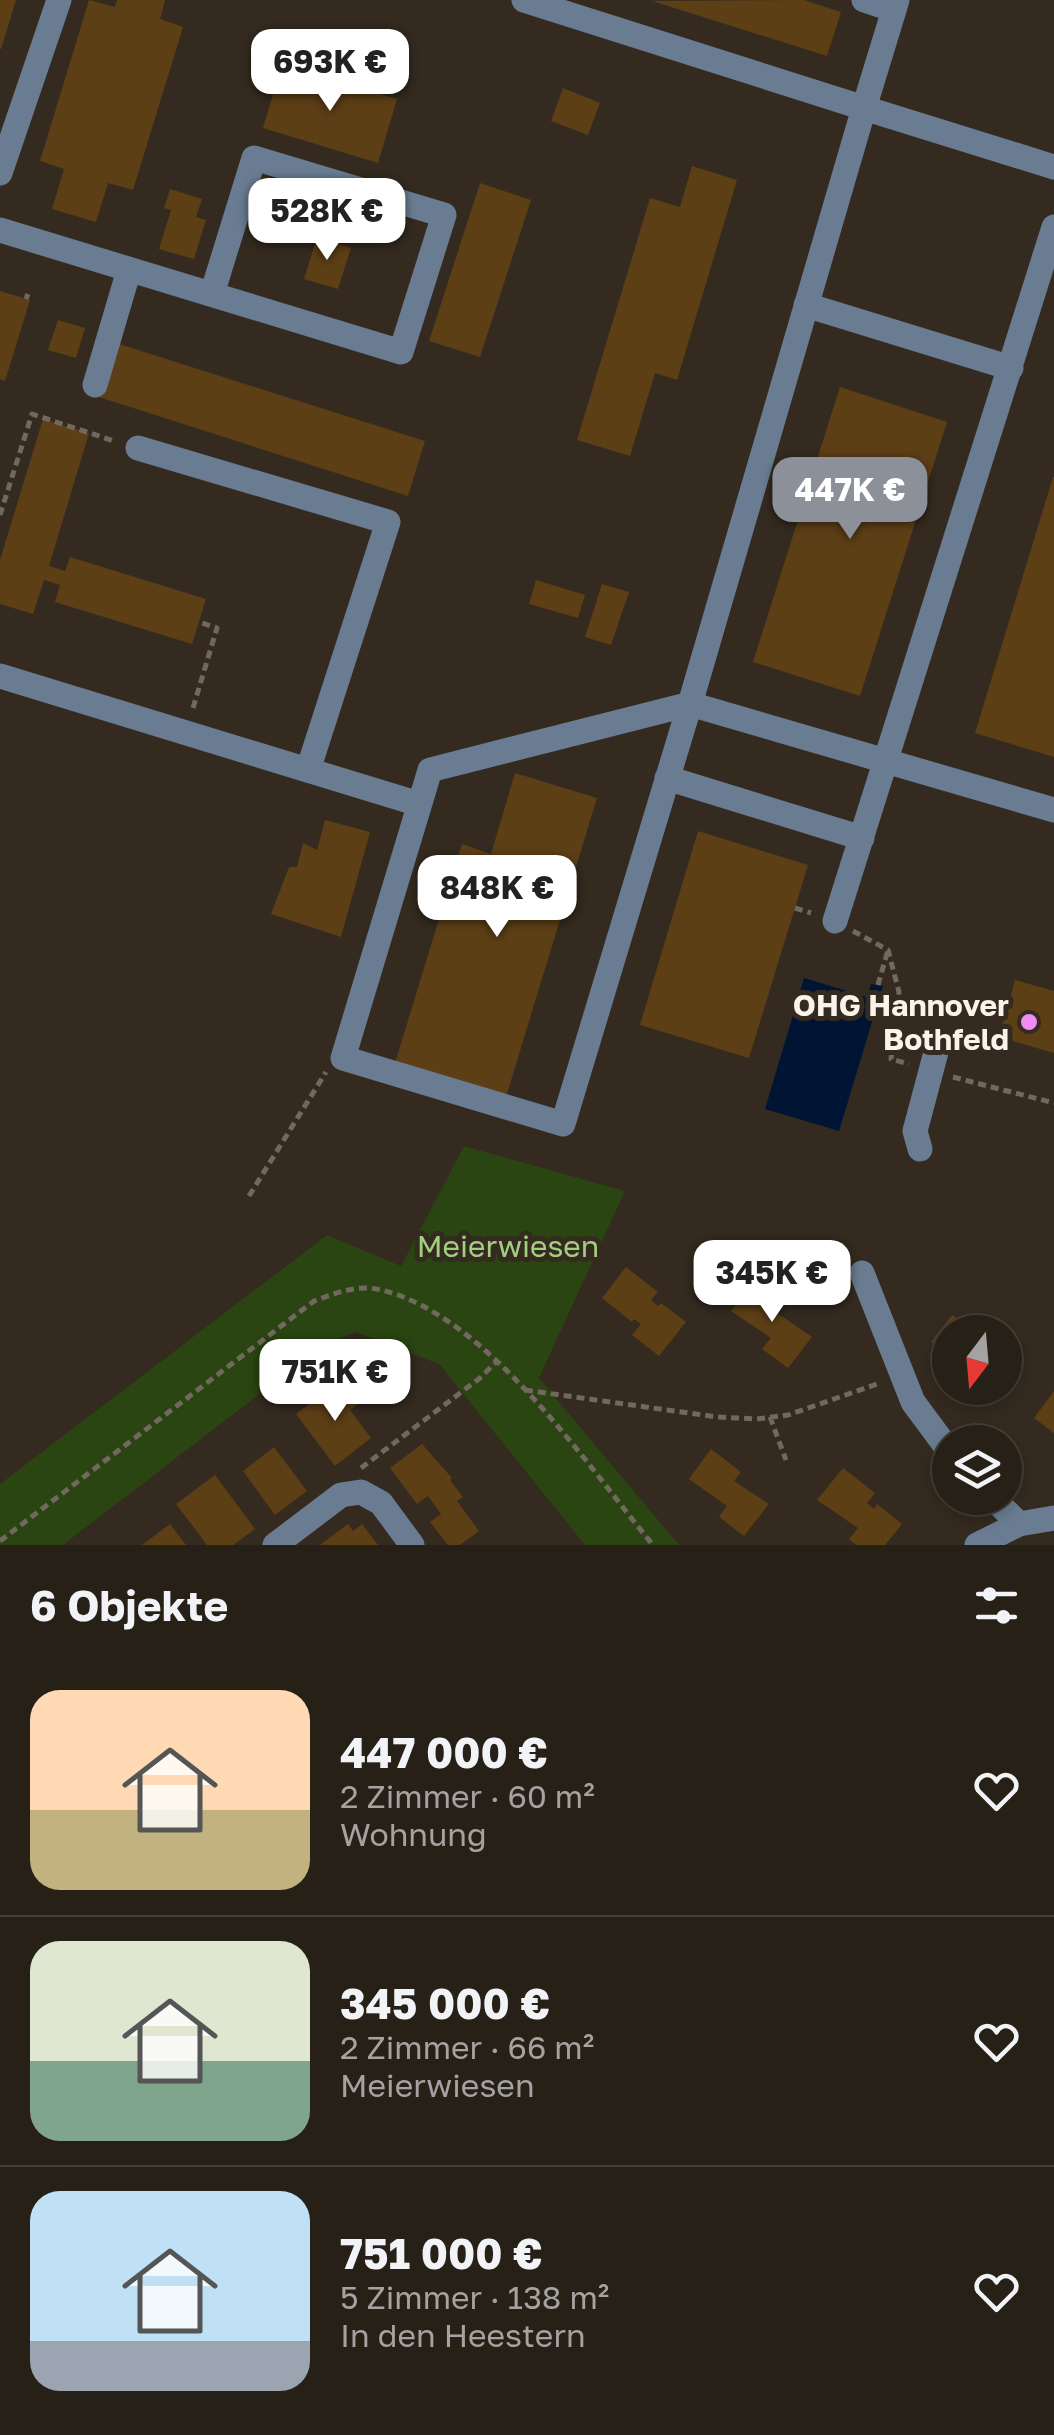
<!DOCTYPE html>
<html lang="de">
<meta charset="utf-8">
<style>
body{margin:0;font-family:"Golos Text",sans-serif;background:#2f2820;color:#f1f3f6;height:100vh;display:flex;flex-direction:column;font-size:38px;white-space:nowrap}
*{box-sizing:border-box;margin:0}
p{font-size:32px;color:#a4a3a1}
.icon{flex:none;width:55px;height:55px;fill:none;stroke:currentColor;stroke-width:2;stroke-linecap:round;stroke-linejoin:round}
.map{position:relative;height:1545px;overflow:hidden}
.details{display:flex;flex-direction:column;background:#272017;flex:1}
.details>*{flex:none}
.needle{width:65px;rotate:196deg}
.tools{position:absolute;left:932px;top:1315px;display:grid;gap:20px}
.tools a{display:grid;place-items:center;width:90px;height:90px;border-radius:50%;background:#272017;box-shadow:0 5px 15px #0003,0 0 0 2px #433e36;font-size:50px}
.price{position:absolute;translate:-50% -85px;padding:0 22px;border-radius:20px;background:#fff;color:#222;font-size:32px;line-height:65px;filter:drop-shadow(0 2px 5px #0008)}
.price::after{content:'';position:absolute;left:50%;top:60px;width:30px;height:22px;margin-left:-15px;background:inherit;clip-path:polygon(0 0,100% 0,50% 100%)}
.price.on{background:#8c9099;color:#fff}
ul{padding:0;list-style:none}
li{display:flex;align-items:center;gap:30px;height:250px;padding:0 30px}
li+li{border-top:2px solid #433e36}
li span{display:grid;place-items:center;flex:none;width:280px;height:200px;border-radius:30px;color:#555}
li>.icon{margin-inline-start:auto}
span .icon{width:120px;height:120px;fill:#fffc;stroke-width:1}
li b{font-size:42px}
h2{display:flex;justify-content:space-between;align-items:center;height:120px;padding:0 30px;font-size:42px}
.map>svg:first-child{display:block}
.green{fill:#2a4412}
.water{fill:#001434}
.building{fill:#5d3f16}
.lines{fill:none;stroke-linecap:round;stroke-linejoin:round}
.path{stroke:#71685e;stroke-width:5;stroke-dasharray:8 5;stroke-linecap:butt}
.minor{stroke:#697c91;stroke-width:25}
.poi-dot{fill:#f08bf5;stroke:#342a1f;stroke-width:4}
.labels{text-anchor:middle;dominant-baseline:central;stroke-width:10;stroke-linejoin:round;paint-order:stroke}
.poi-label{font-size:30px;font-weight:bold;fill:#f9f3eb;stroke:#342a1f;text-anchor:end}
.park-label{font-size:30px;fill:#a2cf7f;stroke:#342a1f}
</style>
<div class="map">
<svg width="1054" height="1545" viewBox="0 0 1054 1545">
<rect width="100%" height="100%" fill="#342a1f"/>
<path class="green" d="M464,1146L625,1191L539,1378L679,1545H585L439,1364L355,1332L318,1349L63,1545H0V1484L327,1235L401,1266Z"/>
<path class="water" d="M804,978L867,997L871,984L883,986L839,1131L765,1109Z"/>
<path class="building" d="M0,0H16L1,49H0Z
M89,0L115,7L117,0H165L160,19L183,27L133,190L108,183L96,222L52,209L64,169L40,161Z
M804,0L841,12L827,56L652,1Z
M282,64L397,99L378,163L263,128Z
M563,88L600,103L588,135L551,121Z
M692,166L737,180L677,380L655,373L630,456L577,440L650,198L680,207Z
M480,183L531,200L480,357L429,341Z
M170,189L202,199L196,217L206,220L194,259L159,249L171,210L164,208Z
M317,237L351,248L338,289L304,279Z
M0,291L30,300L5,381L0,379Z
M58,320L85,328L76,358L48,350Z
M116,343L425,441L408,496L99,397Z
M840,387L947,422L860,696L753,662Z
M43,419L89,433L49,566L65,571L70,557L206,599L192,644L55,602L60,585L44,580L33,614L0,604V560Z
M1053,477H1054V757L975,733Z
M536,580L585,595L578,618L529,604Z
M602,584L629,592L611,645L585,637Z
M515,773L597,798L506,1097L395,1063L462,844L491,854Z
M325,820L370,832L341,937L271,914L289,867H297L303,843L317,850Z
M698,831L808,865L749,1058L640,1025Z
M1015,980L1054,991V1053L999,1037Z
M626,1267L658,1292L651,1300L658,1306L661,1303L686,1322L659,1356L632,1335L641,1324L634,1319L632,1322L602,1298Z
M752,1284L784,1304L777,1313L812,1337L788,1368L762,1349L771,1338L731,1311Z
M952,1315L980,1332H950V1356L931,1342Z
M341,1381L358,1404L350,1410L371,1438L335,1466L296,1414Z
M1054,1391V1433L1034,1418Z
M422,1444L452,1478L450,1480L463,1497L457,1501L479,1531L460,1545H448L430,1522L441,1514L428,1496L417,1504L390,1468Z
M274,1447L307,1491L275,1515L243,1471Z
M711,1449L741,1472L734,1481L769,1504L744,1536L719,1517L727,1506L689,1479Z
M843,1468L875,1493L867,1503L874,1509L877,1504L902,1524L885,1545H856L849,1539L858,1528L817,1500Z
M215,1475L255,1529L233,1545H207L176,1504Z
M170,1524L186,1545H142Z
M348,1524L353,1531L362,1524L378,1545H320Z"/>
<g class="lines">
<path class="path" d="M26,299L28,294
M0,515L32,414L114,441
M193,708L217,628L199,622
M795,908L811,913
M853,931L888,950L899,992L891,1059L909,1064
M878,985L888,950
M953,1077L1054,1103
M249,1196L326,1072
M525,1390L717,1417L757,1419L788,1415L880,1383
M770,1417L786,1460
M361,1468L480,1378L496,1362
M0,1541L314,1301C336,1293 358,1284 381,1290C487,1315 586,1464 653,1545"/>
<path class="minor" d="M524,0L864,108L894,10
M864,0L894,10L897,0
M1054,167L864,108L690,704L563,1124L343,1058L430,770L690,704L1054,810
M0,173L59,0
M0,230L401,352L444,215L254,158L212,294
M806,305L1011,368
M95,385L129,270
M138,448L388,522L308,770
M0,676L419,804
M667,778L862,838
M835,921L1054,227
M920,1149L915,1131L939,1041
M862,1273L913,1402L950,1452
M993,1498L1019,1524
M275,1545L341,1495L361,1492L381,1503L412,1545
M977,1545L1019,1524L1054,1518"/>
</g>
<circle class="poi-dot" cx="1029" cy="1022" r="10"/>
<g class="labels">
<g class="poi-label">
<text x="1009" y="1005">OHG Hannover<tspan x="1009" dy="34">Bothfeld</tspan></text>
</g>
<g class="park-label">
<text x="508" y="1246">Meierwiesen</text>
</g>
</g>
</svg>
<div class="tools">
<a><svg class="needle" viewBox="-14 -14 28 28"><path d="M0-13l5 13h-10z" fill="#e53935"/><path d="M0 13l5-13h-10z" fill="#a4a3a1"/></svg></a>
<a><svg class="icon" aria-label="layers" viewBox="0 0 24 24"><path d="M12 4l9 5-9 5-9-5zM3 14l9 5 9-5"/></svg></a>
</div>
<b class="price" style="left:330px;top:114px">693K €</b>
<b class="price" style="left:327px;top:263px">528K €</b>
<b class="price on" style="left:850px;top:542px">447K €</b>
<b class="price" style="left:497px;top:940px">848K €</b>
<b class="price" style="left:772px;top:1325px">345K €</b>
<b class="price" style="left:335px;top:1424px">751K €</b>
</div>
<section class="details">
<h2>6 Objekte<svg class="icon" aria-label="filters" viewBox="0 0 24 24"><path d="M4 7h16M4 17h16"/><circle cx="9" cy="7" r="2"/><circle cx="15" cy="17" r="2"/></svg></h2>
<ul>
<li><span style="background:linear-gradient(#ffd9b3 60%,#c2b280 0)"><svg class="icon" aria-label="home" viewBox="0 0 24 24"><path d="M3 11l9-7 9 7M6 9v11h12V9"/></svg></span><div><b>447 000 €</b><p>2 Zimmer · 60 m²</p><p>Wohnung</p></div><svg class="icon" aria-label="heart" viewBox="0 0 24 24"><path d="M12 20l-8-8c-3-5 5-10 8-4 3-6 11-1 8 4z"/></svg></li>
<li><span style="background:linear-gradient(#dfe7d0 60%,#7fa58c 0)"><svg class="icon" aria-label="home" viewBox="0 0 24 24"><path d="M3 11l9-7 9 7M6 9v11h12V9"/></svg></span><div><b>345 000 €</b><p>2 Zimmer · 66 m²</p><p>Meierwiesen</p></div><svg class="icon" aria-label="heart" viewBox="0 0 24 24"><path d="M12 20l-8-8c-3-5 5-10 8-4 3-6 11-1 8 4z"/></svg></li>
<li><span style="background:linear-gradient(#bfe0f5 75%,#9aa5b1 0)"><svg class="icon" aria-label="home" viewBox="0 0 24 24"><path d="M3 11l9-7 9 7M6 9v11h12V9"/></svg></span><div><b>751 000 €</b><p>5 Zimmer · 138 m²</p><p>In den Heestern</p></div><svg class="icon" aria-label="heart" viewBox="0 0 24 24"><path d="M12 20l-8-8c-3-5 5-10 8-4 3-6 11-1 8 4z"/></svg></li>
</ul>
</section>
